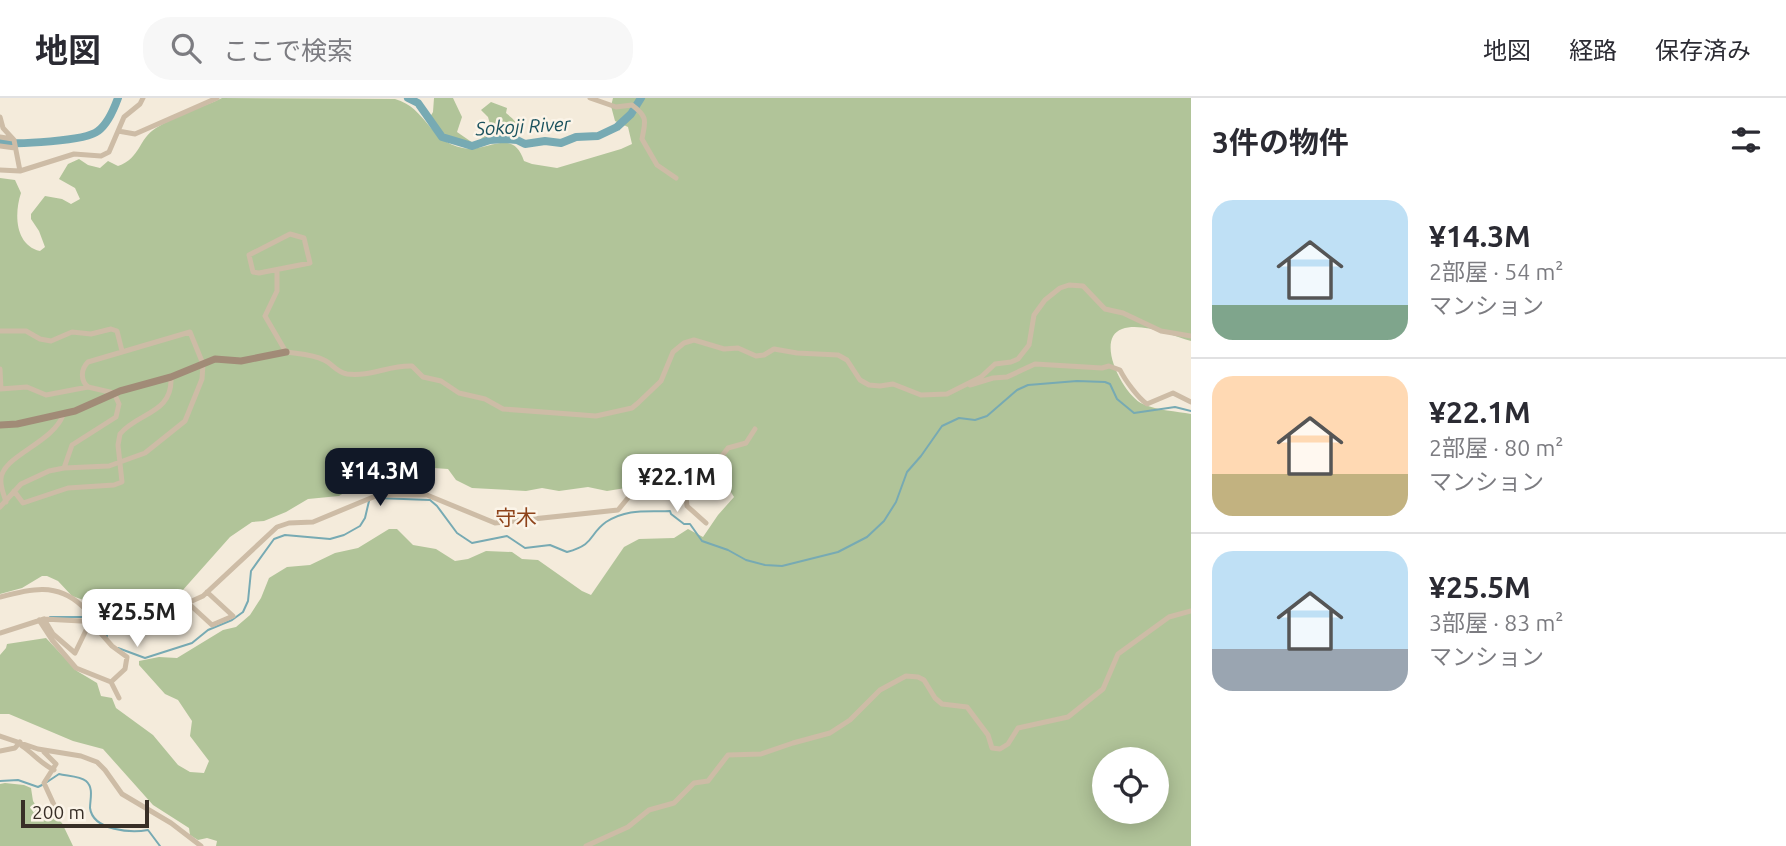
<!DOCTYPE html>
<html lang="ja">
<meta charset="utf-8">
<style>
body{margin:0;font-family:Ubuntu,"Noto Sans JP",sans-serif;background:#f7f7f7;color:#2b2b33;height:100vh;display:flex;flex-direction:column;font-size:26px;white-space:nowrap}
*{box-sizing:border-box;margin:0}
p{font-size:23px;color:#7c7c81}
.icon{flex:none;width:38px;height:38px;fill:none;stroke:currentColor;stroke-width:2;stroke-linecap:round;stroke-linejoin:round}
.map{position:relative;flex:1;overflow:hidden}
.panel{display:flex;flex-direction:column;background:#fff;width:595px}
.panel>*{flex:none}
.tools{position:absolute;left:1092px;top:649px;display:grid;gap:14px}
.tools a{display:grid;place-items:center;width:77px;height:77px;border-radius:50%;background:#fff;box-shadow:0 4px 18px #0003;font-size:35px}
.scale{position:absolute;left:21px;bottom:18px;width:128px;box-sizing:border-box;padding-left:7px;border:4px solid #382f27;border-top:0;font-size:19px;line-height:24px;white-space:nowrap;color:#382f27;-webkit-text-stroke:5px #fbf4e8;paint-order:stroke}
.price{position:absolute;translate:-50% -60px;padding:0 16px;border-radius:14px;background:#fff;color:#222;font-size:23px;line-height:46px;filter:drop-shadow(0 2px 4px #0008)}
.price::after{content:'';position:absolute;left:50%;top:42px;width:21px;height:16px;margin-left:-10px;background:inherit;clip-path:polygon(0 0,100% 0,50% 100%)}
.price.current{background:#111827;color:#fff}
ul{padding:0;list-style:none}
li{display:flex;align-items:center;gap:21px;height:175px;padding:0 21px}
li+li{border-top:2px solid #e1e1e2}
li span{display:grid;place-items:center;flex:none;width:196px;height:140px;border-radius:21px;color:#555}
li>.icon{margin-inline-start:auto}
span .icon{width:84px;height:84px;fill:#fffc;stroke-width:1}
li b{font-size:30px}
h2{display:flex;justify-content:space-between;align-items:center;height:84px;padding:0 21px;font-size:30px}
header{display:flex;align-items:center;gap:42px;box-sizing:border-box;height:98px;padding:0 35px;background:#fff;border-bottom:2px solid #e1e1e2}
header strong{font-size:33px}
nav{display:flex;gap:38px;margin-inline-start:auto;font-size:24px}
.search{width:490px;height:63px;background:#f7f7f7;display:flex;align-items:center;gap:18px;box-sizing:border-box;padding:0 24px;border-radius:28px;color:#7c7c81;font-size:26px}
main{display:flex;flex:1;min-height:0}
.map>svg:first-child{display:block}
.green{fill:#b1c499;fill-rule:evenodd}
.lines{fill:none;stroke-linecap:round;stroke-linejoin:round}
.stream{stroke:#77aab3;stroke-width:2}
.river{stroke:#77aab3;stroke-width:8}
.street{stroke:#cdbca6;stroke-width:5}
.secondary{stroke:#a18b77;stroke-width:7}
.labels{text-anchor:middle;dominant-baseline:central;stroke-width:5;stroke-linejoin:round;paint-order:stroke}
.water-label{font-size:19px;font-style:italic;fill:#19515d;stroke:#fbf4e8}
.quarter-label{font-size:21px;fill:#8e431a;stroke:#fbf4e8}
</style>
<header>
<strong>地図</strong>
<div class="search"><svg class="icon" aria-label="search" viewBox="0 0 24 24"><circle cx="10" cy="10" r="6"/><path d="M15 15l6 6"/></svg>ここで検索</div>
<nav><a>地図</a><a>経路</a><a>保存済み</a></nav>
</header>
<main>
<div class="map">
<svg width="1191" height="748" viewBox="0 0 1191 748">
<rect width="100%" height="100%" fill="#f4ebdb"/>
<path class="green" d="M222,0L395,1C427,10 429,44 463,50C488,55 512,28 524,63L532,66L557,70L621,51L632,46L628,29L615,23L611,8L613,0H1191V243C1172,238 1142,224 1122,231C1094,241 1124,298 1143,306C1158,313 1176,313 1191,316V748H216L217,743L207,740L198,742L190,737L189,730L153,707L103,651L73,643L9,616H0V557L6,550L7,546L46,540L77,573L97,585L101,598L112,600L116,610L153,637L178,667L190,674L204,675L209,663L190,638L192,623L178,602L165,596L139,567V563L159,559L177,560L223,532L236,529L250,517L261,500L269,480L287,469L310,467L335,455L358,450L389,431H397L413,447L436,451L455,463L468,461L486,453L512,454L522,461L538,462L582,493L591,497L624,449L639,441L674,440L688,431L703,439L718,417L734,399L729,391L711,384L706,372L710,365L708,361L698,363L686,369L661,365L644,369V387L607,393L588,389L559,393L542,390L526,393L472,390L456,382L448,371L405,368L373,376L339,398L308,401L286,414L264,423L252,424L230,439L182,493L165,508L143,510L124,516L72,498L58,483L47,478H42L22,490L0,496V80L15,82L21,95C14,116 15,147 40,153L45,149L39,133L31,121V116L45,98L62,101L71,106L80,101L75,90L59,81L68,66L79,61L88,67L100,70L108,63L118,68C141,60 138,41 156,30C176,17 201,10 222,0ZM1104,662H1157V714H1104Z
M434,0H453L462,19L457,34L473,45L442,36L430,19L433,14Z
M491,4L507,10L506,15C512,20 515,22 519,30L511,33V40L480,43L490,26L488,19L481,12Z
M5,685L24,687L31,690L33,703L39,713L52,716L62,725L73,748H0V686Z"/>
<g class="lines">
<path class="stream" d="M377,400L430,402L437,408L457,435L472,445L507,438L525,450L550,447L567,454C596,446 588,437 606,424C628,410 647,414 670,413L671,416L684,426H690L702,443L728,452L746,462L765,467L782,468L838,454L867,439L884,423L896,404L907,374L921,358L942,328L959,320L975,322L987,318L1017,292L1028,287L1077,283L1105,284L1110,286L1117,301L1134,315L1175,309L1191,313
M50,519H82L89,522
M97,527L107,538
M118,550L145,560L192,545L208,532L232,522L243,514L248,503L251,473L274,441L285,437L330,441L344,437L360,428L365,420L369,403
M0,683L18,682L38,689L42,687
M47,684L59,676C67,678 80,678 86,683C94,690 90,701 90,710C93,733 132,735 148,732L160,748"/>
<path class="river" d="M408,0L418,5L442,39L472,48L490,42L504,41L517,42L525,46L545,43L561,45L576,39L598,38L617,29L631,16L641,0
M0,44C16,47 86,43 98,33C108,26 114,11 118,0"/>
<path class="street" d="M590,0L616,9L632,7C649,20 645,23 642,41L657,67L676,80
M0,19L3,30L14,42L20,73
M118,33L135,36L217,0
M0,39L13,41
M0,48L15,50
M0,72L20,73L74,56L101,58L109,54L124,19L140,6L143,0
M290,136L304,140L310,165L259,175L253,174L249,157Z
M277,172V193L265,218L286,254C298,256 312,256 324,262C333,266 336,274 347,276C371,279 389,267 412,268L423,279L441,283L459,295L485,301L503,311L596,318L632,310L638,305L661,283L673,254L684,245L694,242L724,251L738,250L756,258L764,257L774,251L797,255L838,257L847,262L860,282L869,287L880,288L893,286L921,297L947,296L981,279L995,266L1011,264L1018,261L1029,247L1034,217L1045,202L1060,190L1069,187L1083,188L1105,211L1123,215L1161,233L1191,238
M0,233H26L40,241L51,243L72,234L91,236L111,231L117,233L122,253
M0,271L1,291
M970,287L993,280L1007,279L1035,266L1102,270L1109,268L1120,272C1125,282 1138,300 1147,306L1173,295L1191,304
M0,291L27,289L46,297L88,289L114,295L119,306L116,319L72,347L64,370
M685,388L687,408L706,425
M14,393L23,405L68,390L114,387L122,384L118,347L120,336C138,314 173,316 171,279
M6,404C4,397 0,388 1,381C2,358 53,345 63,317
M0,409L21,386L49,373L64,370L109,368L145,355L185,323L202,281L203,266L190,234L88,264C81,271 80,282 88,289
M0,499C30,491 57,484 82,508C88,514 94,517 97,524
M188,505L212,527L233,518L207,494
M44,521L53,536L75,555L90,524
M39,522L52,542L76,570L111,584L119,600
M91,524L112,548L127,559L125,571L111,584
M0,535L44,521L99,524L127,532L153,528L172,512L203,498L277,429L289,425L313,424L378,397H427L495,425L618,412L632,395L701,385L728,350L746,345L755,331
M0,638L38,651L81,658L97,664L105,672L122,696L171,725L201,748
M22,648C34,656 40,665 54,672
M0,653L15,650L20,644
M44,654L56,666L44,685L55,709
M586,748L628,729L649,712L674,705L694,685L708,683L728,657L761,656L793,645L830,635L850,622L880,592L906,578L918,579L924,582L935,600L942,606L967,609L988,637L992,650L1000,651L1008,646L1018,630L1068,619L1103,591L1118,556L1169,519L1191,513"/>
<path class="secondary" d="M0,327L17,326L75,313L120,293L171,279L215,261L241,263L286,254"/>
</g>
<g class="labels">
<g class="water-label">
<text transform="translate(523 28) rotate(-3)">Sokoji River</text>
</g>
<g class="quarter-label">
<text x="516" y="419">守木</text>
</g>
</g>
</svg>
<div class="tools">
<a><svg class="icon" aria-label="locate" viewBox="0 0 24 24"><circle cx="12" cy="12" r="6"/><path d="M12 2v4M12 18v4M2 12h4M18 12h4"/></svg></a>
</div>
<div class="scale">200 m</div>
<b class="price current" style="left:380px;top:410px">¥14.3M</b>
<b class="price" style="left:677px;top:416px">¥22.1M</b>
<b class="price" style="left:137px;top:551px">¥25.5M</b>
</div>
<section class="panel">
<h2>3件の物件<svg class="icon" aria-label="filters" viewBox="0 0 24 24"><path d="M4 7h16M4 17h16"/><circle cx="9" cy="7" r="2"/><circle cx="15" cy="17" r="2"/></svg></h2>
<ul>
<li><span style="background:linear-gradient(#bfe0f5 75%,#7fa58c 0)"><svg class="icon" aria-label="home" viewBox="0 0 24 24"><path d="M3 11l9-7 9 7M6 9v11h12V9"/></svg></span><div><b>¥14.3M</b><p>2部屋 · 54 m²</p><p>マンション</p></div></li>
<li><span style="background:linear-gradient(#ffd9b3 70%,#c2b280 0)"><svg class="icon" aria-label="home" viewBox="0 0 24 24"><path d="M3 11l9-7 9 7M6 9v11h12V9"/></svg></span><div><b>¥22.1M</b><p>2部屋 · 80 m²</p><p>マンション</p></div></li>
<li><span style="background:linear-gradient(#bfe0f5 70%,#9aa5b1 0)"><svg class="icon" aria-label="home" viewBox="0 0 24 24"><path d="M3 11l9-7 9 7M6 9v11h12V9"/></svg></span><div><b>¥25.5M</b><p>3部屋 · 83 m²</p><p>マンション</p></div></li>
</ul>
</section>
</main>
